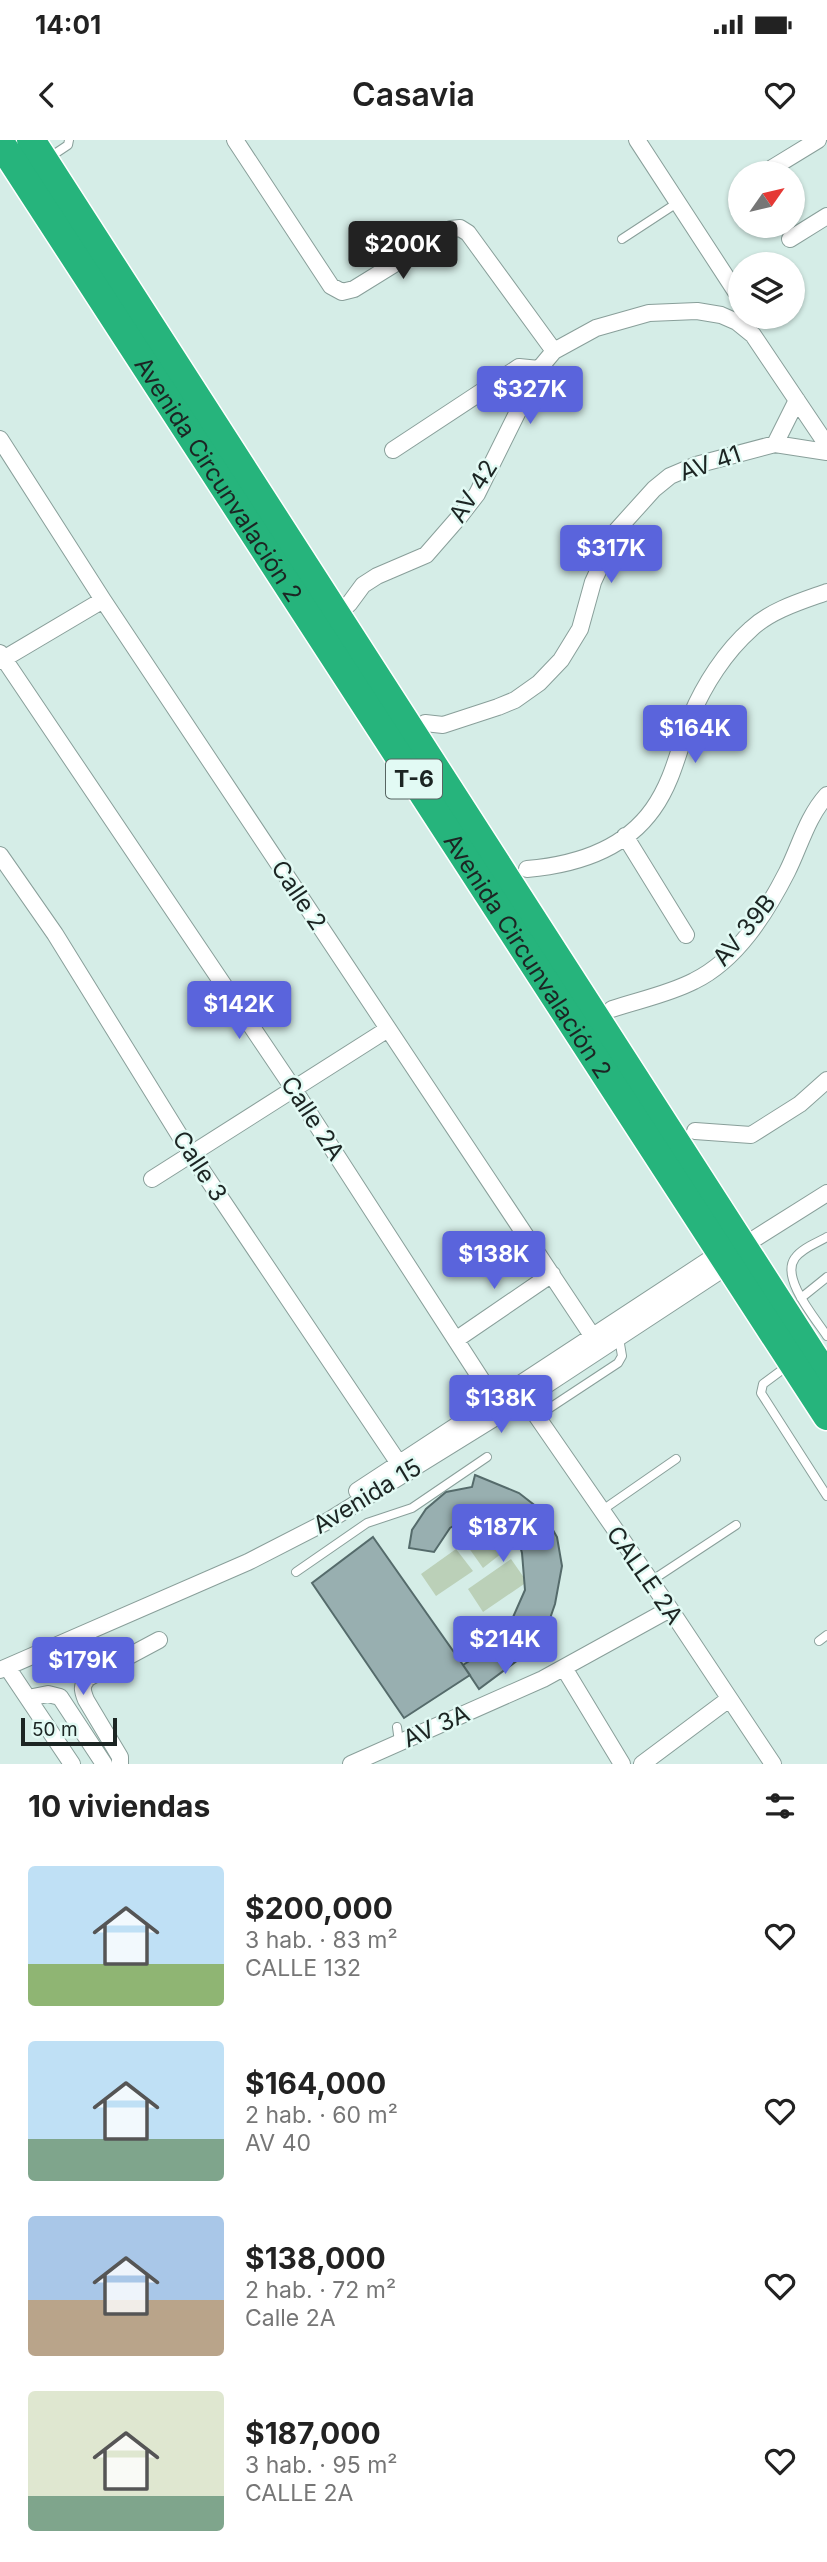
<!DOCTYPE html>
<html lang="es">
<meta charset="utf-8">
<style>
body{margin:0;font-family:Inter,sans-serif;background:#f2f2f2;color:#222;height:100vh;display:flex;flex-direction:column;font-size:26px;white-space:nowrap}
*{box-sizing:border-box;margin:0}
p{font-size:23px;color:#767676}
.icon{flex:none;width:38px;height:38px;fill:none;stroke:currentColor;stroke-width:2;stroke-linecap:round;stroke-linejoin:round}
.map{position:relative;height:1624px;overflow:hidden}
.side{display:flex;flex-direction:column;background:#fff;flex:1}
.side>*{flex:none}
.needle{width:46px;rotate:56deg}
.buttons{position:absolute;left:728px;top:21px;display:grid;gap:14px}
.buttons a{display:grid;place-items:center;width:77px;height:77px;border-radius:50%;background:#fff;box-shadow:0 2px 5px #0004;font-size:35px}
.scale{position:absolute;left:21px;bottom:18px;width:96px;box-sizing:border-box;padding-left:7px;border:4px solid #1c2523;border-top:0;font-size:19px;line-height:24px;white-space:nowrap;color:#1c2523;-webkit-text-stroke:5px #e2faf4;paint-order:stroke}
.price{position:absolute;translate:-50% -60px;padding:0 16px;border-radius:7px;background:#5a64dc;color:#fff;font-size:23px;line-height:46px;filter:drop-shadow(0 2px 4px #0008)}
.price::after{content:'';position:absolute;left:50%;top:42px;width:21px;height:16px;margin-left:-10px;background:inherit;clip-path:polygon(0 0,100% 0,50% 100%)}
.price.active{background:#222;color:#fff}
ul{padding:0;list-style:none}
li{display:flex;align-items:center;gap:21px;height:175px;padding:0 28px}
li span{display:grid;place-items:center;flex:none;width:196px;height:140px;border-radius:7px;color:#555}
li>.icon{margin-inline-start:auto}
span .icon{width:84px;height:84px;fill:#fffc;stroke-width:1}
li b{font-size:30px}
h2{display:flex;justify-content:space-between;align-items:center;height:84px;padding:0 28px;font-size:30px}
.status{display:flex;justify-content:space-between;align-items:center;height:49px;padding:0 35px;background:#fff;direction:ltr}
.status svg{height:19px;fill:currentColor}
header{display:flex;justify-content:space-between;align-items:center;height:91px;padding:0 28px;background:#fff;font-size:32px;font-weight:600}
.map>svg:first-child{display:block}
.green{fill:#bbd0b8}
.building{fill:#98afb0;stroke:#556b6b;stroke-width:2}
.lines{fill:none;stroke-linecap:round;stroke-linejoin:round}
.lane-casing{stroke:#899f9a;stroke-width:10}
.street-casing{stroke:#899f9a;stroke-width:18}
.highway-casing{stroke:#fff;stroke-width:31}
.lane{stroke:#fff;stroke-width:8}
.street{stroke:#fff;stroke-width:16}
.highway{stroke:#26b47c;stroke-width:28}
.labels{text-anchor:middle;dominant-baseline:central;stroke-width:5;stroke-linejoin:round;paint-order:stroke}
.shield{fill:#e2faf4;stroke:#576562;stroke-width:2}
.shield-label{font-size:23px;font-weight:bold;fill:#1c2523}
.street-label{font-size:24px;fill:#1c2523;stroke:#e2faf4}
</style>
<div class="status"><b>14:01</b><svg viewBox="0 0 49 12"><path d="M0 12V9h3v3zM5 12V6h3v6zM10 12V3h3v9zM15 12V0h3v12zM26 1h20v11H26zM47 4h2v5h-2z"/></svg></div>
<header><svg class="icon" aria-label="back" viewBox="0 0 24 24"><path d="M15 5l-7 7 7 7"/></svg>Casavia<svg class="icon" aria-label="heart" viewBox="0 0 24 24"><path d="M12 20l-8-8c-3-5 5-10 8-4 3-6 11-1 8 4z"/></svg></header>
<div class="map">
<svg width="827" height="1624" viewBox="0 0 827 1624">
<rect width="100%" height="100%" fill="#d5ede7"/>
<path class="green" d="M499,1381L516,1402L483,1428L466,1404Z
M456,1409L473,1431L436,1456L421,1434Z
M511,1419L527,1442L483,1472L468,1449Z"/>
<path class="building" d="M475,1335L519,1353L542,1371L557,1397L562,1426L555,1464L546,1490L518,1520L479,1549L463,1525L492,1507L506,1493L525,1450L522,1413L516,1392L502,1379L471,1376L450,1388L434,1412L409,1408L412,1390L426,1369L446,1352L472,1347Z
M373,1397L470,1535L404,1578L312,1443Z"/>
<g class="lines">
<g class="lane-casing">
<path id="lane" d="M47,19L68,5L69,0
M622,99L677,63
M827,1097C817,1103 802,1108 795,1118C780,1138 816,1179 827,1196
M801,1158L827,1137
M790,1224L763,1244L761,1253L827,1356
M536,1277L618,1223L622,1216L619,1198
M601,1371L676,1319
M296,1432L367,1383L412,1368L487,1317
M651,1441L736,1385
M819,1501L827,1495
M397,1587L399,1602"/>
</g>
<g class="street-casing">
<path id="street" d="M235,0L331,146L342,152L354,149L451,89L460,88L468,93L554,211
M637,0L736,152
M764,33L818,0
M790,99L827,76
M0,299L103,460L601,1209
M775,304L797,260
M393,310L519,227L539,229
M349,464L363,445L377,436L426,415L460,376L477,354L539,229L554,211L596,188L649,173L697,171L721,175L737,182L753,195L827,305
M0,513L293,948L503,1273
M0,521L103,460
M425,583L443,585L498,567L515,560L539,543L561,520L580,489L593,442L617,390L654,349L670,336L696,325L775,304L827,312
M625,696L686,795
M0,715L55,794L191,1014L406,1334
M527,729C574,725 624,710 653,669C673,641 679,608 691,576C704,545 725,512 751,489C771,470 802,461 827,452
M612,869C639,860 669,854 694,841C737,820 766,773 787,732C800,706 807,677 827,655
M695,991L751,995L800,964L827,940
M152,1039L388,889
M457,1199L552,1134
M520,1252L670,1469L773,1624
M357,1351L721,1112L743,1106L827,1053
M7,1527L72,1624
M564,1528L622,1624
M0,1530L248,1422L328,1381L525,1259L729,1125L733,1119
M28,1558L48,1554L60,1557L104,1624
M120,1624V1617L86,1560C82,1550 81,1546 88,1538L159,1500
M351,1624L543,1539L670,1469
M642,1624L729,1559"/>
</g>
<g class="highway-casing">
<g id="highway">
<path d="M31,0L827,1237"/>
<path id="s1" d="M0,2L827,1276"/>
</g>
</g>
<use href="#lane" class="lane"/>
<use href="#street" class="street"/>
<use href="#highway" class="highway"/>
</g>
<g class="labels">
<rect class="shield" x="386" y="619.5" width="56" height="39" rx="5"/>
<g class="shield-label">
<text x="414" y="639">T-6</text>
</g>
<g class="street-label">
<text transform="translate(710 323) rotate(-19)">AV 41</text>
<text stroke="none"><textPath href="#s1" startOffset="402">Avenida Circunvalación 2</textPath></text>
<text transform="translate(473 351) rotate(-58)">AV 42</text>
<text transform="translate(299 755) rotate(56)">Calle 2</text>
<text transform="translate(744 790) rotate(-51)">AV 39B</text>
<text stroke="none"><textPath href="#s1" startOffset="970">Avenida Circunvalación 2</textPath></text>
<text transform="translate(313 978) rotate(57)">Calle 2A</text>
<text transform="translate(200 1026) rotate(57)">Calle 3</text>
<text transform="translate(367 1356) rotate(-31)">Avenida 15</text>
<text transform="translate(645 1435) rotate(55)">CALLE 2A</text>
<text transform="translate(436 1586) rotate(-24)">AV 3A</text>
</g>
</g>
</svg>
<div class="buttons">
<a><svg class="needle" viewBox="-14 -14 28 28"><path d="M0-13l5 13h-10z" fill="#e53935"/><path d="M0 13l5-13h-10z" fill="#767676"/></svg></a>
<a><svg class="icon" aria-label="layers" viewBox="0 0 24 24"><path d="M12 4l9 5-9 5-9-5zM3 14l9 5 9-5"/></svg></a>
</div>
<div class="scale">50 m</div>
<b class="price active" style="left:403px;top:141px">$200K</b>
<b class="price" style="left:530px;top:286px">$327K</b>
<b class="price" style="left:611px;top:445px">$317K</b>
<b class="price" style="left:695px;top:625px">$164K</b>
<b class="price" style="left:239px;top:901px">$142K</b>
<b class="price" style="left:494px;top:1151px">$138K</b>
<b class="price" style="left:501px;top:1295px">$138K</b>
<b class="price" style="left:503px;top:1424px">$187K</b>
<b class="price" style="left:505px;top:1536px">$214K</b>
<b class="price" style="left:83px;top:1557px">$179K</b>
</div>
<section class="side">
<h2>10 viviendas<svg class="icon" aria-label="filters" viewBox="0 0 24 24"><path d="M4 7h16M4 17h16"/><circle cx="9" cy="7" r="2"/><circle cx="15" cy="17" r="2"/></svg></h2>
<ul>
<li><span style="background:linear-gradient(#bfe0f5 70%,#8fb573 0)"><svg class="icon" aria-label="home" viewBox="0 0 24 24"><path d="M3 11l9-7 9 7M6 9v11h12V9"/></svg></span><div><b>$200,000</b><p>3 hab. · 83 m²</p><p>CALLE 132</p></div><svg class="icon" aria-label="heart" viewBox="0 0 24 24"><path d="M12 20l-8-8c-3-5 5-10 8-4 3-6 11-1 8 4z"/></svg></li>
<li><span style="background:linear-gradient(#bfe0f5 70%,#7fa58c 0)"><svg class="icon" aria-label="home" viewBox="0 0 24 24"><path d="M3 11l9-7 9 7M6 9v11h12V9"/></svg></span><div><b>$164,000</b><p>2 hab. · 60 m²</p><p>AV 40</p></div><svg class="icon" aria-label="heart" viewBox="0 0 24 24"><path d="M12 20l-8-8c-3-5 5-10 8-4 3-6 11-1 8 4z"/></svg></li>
<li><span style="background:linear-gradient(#a9c7e8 60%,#b9a48a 0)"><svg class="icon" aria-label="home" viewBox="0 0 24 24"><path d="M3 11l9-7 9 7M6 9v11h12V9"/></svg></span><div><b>$138,000</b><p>2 hab. · 72 m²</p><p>Calle 2A</p></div><svg class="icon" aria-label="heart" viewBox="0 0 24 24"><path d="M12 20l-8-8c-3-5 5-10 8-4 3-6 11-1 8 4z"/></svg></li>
<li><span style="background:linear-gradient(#dfe7d0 75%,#7fa58c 0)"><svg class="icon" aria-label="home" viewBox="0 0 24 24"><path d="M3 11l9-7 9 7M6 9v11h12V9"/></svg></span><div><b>$187,000</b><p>3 hab. · 95 m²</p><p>CALLE 2A</p></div><svg class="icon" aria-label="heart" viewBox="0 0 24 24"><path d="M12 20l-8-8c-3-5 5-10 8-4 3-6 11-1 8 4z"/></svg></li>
</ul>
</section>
